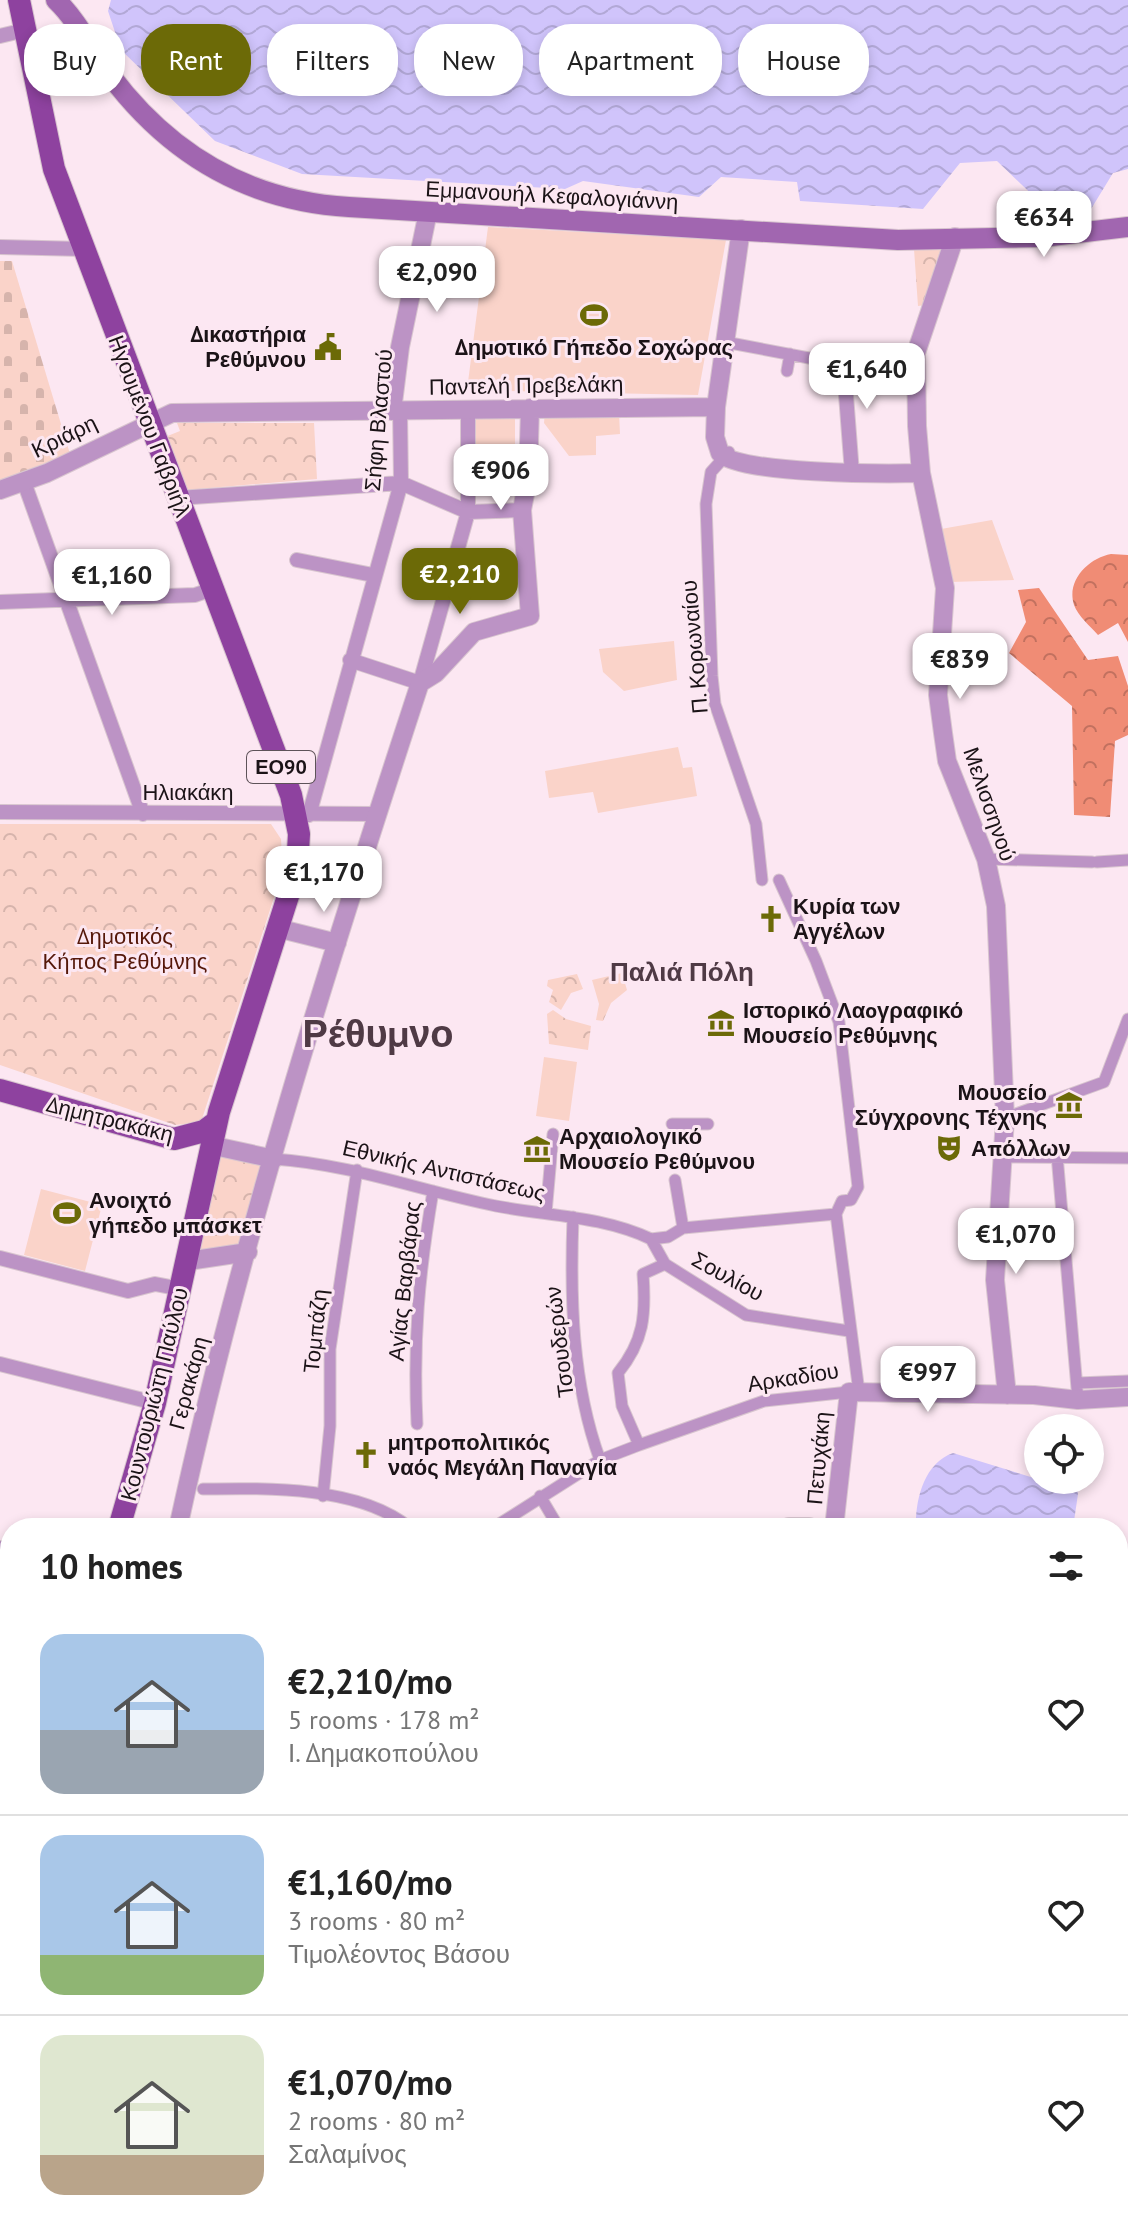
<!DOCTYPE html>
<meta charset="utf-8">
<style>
body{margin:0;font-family:"PT Sans",sans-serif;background:#f2f2f2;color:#222;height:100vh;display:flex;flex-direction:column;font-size:30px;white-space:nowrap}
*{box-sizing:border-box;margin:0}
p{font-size:26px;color:#767676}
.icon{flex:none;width:44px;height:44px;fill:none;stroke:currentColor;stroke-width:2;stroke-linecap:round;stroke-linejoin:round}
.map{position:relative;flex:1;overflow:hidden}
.sheet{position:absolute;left:0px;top:1518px;width:1128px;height:712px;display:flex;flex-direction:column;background:#fff;border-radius:32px 32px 0 0;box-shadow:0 4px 12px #0003}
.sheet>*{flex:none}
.top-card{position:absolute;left:24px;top:24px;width:1080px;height:72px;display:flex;gap:16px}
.tools{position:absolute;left:1024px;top:1414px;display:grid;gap:16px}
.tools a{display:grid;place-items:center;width:80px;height:80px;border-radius:50%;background:#fff;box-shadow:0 4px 12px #0003;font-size:40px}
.price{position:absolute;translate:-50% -68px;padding:0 18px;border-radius:16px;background:#fff;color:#222;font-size:26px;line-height:52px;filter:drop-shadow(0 2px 4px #0008)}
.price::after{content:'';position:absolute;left:50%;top:48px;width:24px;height:18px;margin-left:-12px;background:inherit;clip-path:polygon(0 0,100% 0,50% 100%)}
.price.on{background:#6c6a07;color:#fff}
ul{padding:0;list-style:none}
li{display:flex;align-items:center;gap:24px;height:200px;padding:0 40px}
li+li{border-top:2px solid #e0e0e0}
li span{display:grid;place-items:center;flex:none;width:224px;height:160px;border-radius:24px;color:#555}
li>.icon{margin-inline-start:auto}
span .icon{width:96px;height:96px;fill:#fffc;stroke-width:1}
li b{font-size:34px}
h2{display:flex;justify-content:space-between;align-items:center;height:96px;padding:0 40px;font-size:34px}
.pill{padding:0 28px;border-radius:32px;background:#fff;box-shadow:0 4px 12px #0003;font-size:28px;line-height:72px}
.pill.on{background:#6c6a07;color:#fff}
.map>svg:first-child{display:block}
.grass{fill:#fad3c9}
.forest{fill:url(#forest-crowns)}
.cemetery{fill:url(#cemetery-stones)}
.park{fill:url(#park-crowns)}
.water{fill:url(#water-waves)}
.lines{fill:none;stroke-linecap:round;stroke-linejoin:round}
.pedestrian-casing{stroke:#d8c5cf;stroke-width:13}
.minor-casing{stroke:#d8c5cf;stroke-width:16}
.tertiary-casing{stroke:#d8c5cf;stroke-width:20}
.secondary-casing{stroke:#d8c5cf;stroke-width:22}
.primary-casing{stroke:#d8c5cf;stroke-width:24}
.pedestrian{stroke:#bc93c5;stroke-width:11}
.minor{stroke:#bc93c5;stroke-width:14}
.tertiary{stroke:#bc93c5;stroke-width:18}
.secondary{stroke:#a166b0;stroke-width:20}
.primary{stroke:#8e429f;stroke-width:22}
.labels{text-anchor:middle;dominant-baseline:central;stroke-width:6;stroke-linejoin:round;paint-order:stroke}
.shield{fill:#fce7f2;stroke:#5e5359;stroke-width:2}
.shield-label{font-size:20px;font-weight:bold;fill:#1b1317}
.street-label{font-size:22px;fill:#1b1317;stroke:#fce7f2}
.poi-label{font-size:22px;font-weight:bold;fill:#1b1317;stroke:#fce7f2;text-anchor:start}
.park-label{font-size:22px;fill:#551709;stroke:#fce7f2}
.quarter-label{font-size:26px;font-weight:bold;fill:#4f3a45;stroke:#fce7f2}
.town-label{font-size:38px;font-weight:bold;fill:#4f3a45;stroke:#fce7f2}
</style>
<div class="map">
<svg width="1128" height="2230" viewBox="0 0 1128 2230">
<defs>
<pattern id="forest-crowns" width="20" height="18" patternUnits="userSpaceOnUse" patternTransform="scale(2)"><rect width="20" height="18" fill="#f08c75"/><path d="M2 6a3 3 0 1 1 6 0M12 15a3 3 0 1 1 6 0" fill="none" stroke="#c2715f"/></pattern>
<pattern id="cemetery-stones" width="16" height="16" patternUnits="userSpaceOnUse" patternTransform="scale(2)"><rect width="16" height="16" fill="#fad3c9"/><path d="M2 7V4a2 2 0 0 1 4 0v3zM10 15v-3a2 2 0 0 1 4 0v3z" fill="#d6b4ac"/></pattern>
<pattern id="park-crowns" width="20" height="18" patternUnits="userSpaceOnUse" patternTransform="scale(2)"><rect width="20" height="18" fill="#fad3c9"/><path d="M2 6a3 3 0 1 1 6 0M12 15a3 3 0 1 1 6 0" fill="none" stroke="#d6b4ac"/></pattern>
<pattern id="water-waves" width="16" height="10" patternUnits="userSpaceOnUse" patternTransform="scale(2)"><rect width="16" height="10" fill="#d0c4fb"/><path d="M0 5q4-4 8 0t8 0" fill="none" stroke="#b2a8d6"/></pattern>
</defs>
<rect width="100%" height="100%" fill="#fce7f2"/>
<path class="grass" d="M488,227L726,240L698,395L467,390Z
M545,411L619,413L620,434L596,436V455L569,456L544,423Z
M515,414V451H475V415Z
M992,520L1014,580L951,582L941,529Z
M674,641L677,680L624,691L603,672L599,649Z
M678,747L683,768L692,767L697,796L598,813L593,792L549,798L545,771Z
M544,1057L577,1062L569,1121L536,1116Z
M41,1189L102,1205L85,1271L24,1255Z"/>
<path class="forest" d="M1111,554L1128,555V642L1118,623L1098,635C1090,626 1078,616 1074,605C1066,580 1089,558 1111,554Z
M1039,588L1088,660L1118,656L1128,686V735L1115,741L1110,817L1074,815L1072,706L1009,653L1026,622L1018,590Z"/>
<path class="cemetery" d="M0,261H12L70,454L0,480Z"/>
<path class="park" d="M914,249H942L925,305L918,306Z
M177,423H314L317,479L186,490L165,437L180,431Z
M0,824H271L281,839L283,870L201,1122L175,1125L0,1065Z
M622,973L627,990L611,1003L603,1021L596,1020L599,1004L592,980Z
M577,974L583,989L571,993L561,1010L549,1002L553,990L547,986L548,980Z
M553,1010L566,1019L591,1026L588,1050L549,1044L547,1014Z
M212,1153L262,1165L239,1244L196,1251Z"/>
<path class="water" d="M111,0H1128V169L1113,173L1091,209L1045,207L997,161L960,163L923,209L800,201L797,182L721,177L699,197L583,181L565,189L302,174L215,141L121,50L108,11Z
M1036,1448L1038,1480H1075L1078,1494L1073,1528H916C915,1500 924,1463 953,1453L1034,1478Z
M1128,1716V2230H815L814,2226L800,2230H334L337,2220H1118V1725Z"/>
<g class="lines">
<g class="pedestrian-casing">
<path id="pedestrian" d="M725,342L846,365
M787,371L790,354
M729,452L711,472L706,504L712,676L715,704L756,824L762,880
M986,859L1092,862
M1097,862L1128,860
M779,880L816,961L839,1022L858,1187L851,1200L842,1201L836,1214
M1005,1118L1104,1082L1128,1019
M672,1124H708
M1057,1155L1078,1400
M1004,1157L1128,1158
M274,1159C350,1164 421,1191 496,1206C548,1216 602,1216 651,1239
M675,1180L683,1228
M546,1213L553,1134
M836,1214L859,1392
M573,1217C570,1298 572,1383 600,1460
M651,1239L665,1264L746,1315L849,1331
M651,1239L668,1237L683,1228L836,1214
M1078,1383L1128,1381
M417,1424C413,1339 419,1274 433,1191
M639,1445L622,1406L618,1373C644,1341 646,1315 643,1274L665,1264
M203,1489C266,1488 360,1486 410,1528
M323,1496L330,1426V1349L357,1170
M540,1496L559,1528
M493,1528L600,1460L639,1445L764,1401L849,1392"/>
</g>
<g class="minor-casing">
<path id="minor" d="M0,36L25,30
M0,247L83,249
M843,356L852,473
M24,482L143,814
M178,498L401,483L468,512L522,510
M297,560L373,575
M0,602L195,595L215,588
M350,660L420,683L468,512V409
M0,812L377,814
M309,815L401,483L400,410
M0,1258L128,1291L155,1284L181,1289
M0,1364L155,1403
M0,1548L10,1551
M103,2220L114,2230"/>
</g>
<g class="tertiary-casing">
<path id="tertiary" d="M741,229L716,407L715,437L720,453C736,474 888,474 921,473
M955,237L916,353L917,426L921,473L945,588L938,695L943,733L947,761L986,859L996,906L1005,1118L995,1280L1007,1395
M392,411L400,347L428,212
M0,490L47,473L172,413L716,407
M277,928L337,943
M210,1145L274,1159
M188,1261L248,1252
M178,1528C240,1242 329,961 420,683L436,673L474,632L530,616L522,510L528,478L530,408
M834,1528L849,1392L1034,1395L1078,1400L1128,1397
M0,1659L10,1660
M0,1731L10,1724
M0,2017L10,2019
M0,2216L10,2206
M119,2230L124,2220"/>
</g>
<g class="secondary-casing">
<path id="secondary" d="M56,0C78,21 92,51 110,75C170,155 249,201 349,207L898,240L1043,237L1128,227
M789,1528H809
M229,2230L232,2220"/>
</g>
<g class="primary-casing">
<path id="primary" d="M19,0L54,169L291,795L299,834L297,868L219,1112L155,1403L119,1528
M0,1090L174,1139L204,1131L216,1122
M0,1926L10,1895"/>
</g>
<use href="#pedestrian" class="pedestrian"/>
<use href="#minor" class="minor"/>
<use href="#tertiary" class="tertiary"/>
<use href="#secondary" class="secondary"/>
<use href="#primary" class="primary"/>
</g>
<defs>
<g id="stadium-bare" transform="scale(2.16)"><path d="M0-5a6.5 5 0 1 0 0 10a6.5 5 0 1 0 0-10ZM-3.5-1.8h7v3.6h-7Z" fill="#6c6a07" stroke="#fce7f2" stroke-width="2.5" paint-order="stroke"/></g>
<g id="civic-bare" transform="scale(2.16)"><path d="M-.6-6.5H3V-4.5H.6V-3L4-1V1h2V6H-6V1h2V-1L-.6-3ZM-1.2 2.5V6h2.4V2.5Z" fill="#6c6a07" stroke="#fce7f2" stroke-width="2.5" paint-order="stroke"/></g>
<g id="church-bare" transform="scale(2.16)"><path d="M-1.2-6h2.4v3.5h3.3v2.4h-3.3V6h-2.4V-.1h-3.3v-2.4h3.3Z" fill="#6c6a07" stroke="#fce7f2" stroke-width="2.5" paint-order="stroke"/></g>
<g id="museum-bare" transform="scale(2.16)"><path d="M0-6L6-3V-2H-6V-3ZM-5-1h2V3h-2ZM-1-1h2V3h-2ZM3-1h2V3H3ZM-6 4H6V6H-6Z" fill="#6c6a07" stroke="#fce7f2" stroke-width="2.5" paint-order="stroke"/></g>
<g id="theatre-bare" transform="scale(2.16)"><path d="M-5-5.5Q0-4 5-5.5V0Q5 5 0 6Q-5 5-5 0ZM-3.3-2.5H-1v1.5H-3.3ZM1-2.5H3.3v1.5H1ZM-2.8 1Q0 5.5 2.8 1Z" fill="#6c6a07" stroke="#fce7f2" stroke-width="2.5" paint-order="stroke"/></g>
</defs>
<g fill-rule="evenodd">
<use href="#stadium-bare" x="594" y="315"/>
<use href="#civic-bare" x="328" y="347"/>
<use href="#church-bare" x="771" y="919"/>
<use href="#museum-bare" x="721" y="1023"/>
<use href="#museum-bare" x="1069" y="1105"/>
<use href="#theatre-bare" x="949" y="1148"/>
<use href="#museum-bare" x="537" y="1149"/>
<use href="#stadium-bare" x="67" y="1213"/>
<use href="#church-bare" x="366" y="1455"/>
</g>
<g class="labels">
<rect class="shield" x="247" y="751" width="68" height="32" rx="6"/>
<g class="shield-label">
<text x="281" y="767">ΕΟ90</text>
</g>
<g class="street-label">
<text transform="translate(552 195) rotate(3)">Εμμανουήλ Κεφαλογιάννη</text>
<text transform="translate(526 385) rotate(-1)">Παντελή Πρεβελάκη</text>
<text transform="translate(378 420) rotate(-85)">Σήφη Βλαστού</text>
<text transform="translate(150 426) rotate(69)">Ηγουμένου Γαβριήλ</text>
<text transform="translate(64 436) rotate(-26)">Κριάρη</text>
<text transform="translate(694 647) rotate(-95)">Π. Κορωναίου</text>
<text x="188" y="792">Ηλιακάκη</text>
<text transform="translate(990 804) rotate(71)">Μελισσηνού</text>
<text transform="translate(110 1119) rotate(14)">Δημητρακάκη</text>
<text transform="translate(444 1170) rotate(13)">Εθνικής Αντιστάσεως</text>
<text transform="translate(728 1276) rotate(29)">Σουλίου</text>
<text transform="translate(404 1281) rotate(-84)">Αγίας Βαρβάρας</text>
<text transform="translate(315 1331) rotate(-84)">Τομπάζη</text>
<text transform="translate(559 1342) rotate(-97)">Τσουδερών</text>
<text transform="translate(793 1377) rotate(-9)">Αρκαδίου</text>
<text transform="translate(188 1383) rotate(-75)">Γερακάρη</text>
<text transform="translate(154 1394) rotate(-76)">Κουντουριώτη Παύλου</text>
<text transform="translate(818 1458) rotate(-85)">Πετυχάκη</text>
</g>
<g class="poi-label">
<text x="306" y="334" text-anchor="end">Δικαστήρια<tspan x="306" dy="25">Ρεθύμνου</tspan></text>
<text x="594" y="347" text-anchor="middle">Δημοτικό Γήπεδο Σοχώρας</text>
<text x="793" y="906">Κυρία των<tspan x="793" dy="25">Αγγέλων</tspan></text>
<text x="743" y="1010">Ιστορικό Λαoγραφικό<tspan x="743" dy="25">Μουσείο Ρεθύμνης</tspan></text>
<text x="1047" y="1092" text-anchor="end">Μουσείο<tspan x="1047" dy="25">Σύγχρονης Τέχνης</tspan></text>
<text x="559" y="1136">Αρχαιολογικό<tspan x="559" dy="25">Μουσείο Ρεθύμνου</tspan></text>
<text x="971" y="1148">Απόλλων</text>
<text x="89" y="1200">Ανοιχτό<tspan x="89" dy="25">γήπεδο μπάσκετ</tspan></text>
<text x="388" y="1442">μητροπολιτικός<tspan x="388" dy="25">ναός Μεγάλη Παναγία</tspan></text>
</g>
<g class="park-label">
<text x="125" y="936">Δημοτικός<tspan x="125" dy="25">Κήπος Ρεθύμνης</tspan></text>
</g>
<g class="quarter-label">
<text x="682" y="971">Παλιά Πόλη</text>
</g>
<g class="town-label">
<text x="378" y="1032">Ρέθυμνο</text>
</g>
</g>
</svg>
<div class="tools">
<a><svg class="icon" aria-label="locate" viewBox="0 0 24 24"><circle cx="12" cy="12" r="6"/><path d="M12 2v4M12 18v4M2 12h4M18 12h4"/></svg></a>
</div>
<b class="price" style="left:1044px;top:259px">€634</b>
<b class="price" style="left:437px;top:314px">€2,090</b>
<b class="price" style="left:867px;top:411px">€1,640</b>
<b class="price" style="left:501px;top:512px">€906</b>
<b class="price on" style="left:460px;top:616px">€2,210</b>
<b class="price" style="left:112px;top:617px">€1,160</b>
<b class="price" style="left:960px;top:701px">€839</b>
<b class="price" style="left:324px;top:914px">€1,170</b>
<b class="price" style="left:1016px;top:1276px">€1,070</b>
<b class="price" style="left:928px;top:1414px">€997</b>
<div class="top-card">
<a class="pill">Buy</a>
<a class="pill on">Rent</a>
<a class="pill">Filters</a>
<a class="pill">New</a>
<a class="pill">Apartment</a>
<a class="pill">House</a>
</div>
<section class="sheet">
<h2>10 homes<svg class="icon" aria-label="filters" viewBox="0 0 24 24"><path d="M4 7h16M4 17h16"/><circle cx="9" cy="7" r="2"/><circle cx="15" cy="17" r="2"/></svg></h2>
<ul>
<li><span style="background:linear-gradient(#a9c7e8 60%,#9aa5b1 0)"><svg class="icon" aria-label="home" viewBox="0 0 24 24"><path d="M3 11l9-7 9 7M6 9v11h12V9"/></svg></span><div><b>€2,210/mo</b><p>5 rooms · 178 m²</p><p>Ι. Δημακοπούλου</p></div><svg class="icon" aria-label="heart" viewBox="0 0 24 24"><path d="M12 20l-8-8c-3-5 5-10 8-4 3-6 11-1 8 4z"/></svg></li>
<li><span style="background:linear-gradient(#a9c7e8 75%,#8fb573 0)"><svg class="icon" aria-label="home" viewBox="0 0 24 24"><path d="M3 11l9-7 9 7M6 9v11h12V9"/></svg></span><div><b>€1,160/mo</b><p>3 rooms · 80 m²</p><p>Τιμολέοντος Βάσου</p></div><svg class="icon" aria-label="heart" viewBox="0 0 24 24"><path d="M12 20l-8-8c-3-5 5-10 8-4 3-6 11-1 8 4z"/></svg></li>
<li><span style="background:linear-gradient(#dfe7d0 75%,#b9a48a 0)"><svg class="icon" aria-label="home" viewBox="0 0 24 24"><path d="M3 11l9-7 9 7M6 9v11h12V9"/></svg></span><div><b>€1,070/mo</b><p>2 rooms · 80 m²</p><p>Σαλαμίνος</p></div><svg class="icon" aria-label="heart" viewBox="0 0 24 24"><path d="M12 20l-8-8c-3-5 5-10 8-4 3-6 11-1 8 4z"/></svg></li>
</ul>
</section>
</div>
